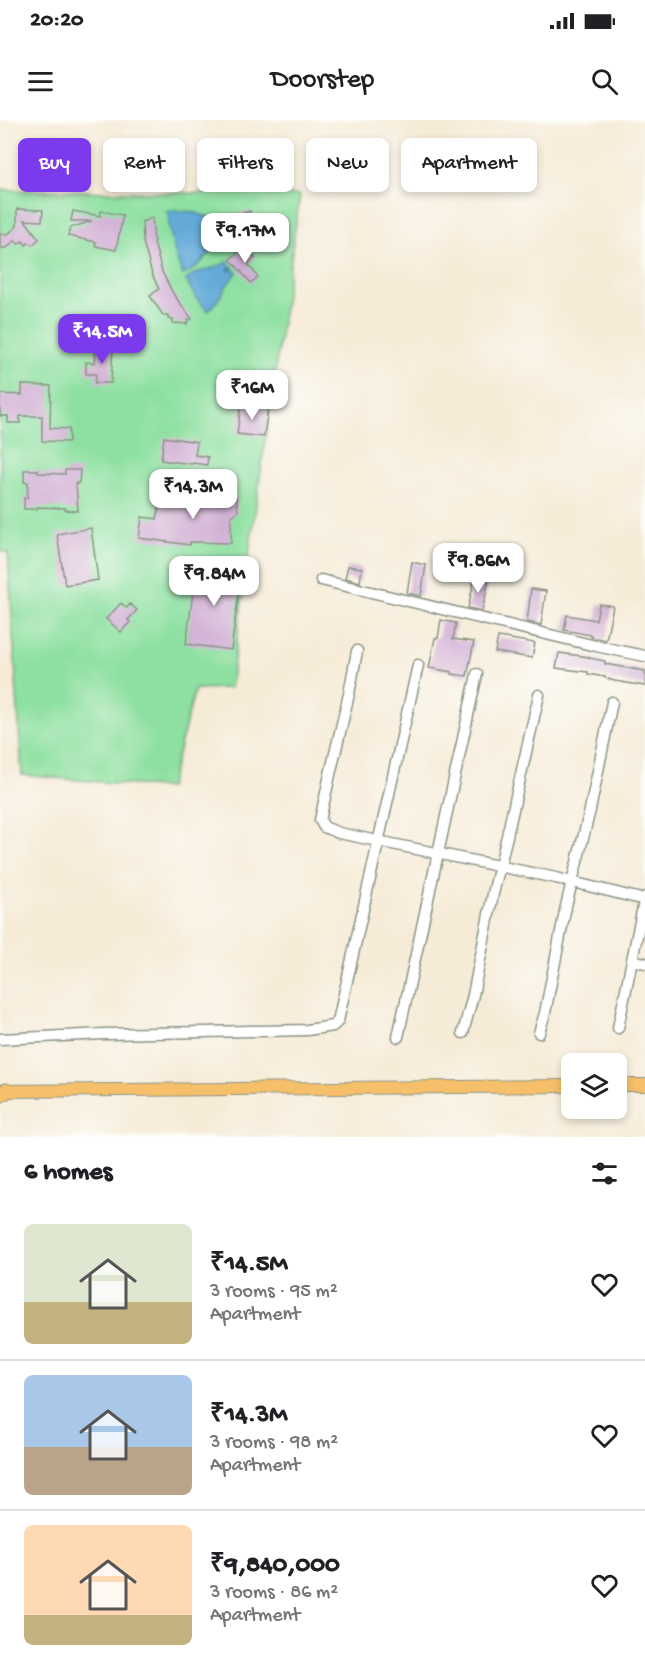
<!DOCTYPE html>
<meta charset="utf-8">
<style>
body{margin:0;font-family:"Gochi Hand",sans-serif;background:#f6f6f6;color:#202124;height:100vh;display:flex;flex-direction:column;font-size:22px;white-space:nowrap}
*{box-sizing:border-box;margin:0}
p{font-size:20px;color:#757577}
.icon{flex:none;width:33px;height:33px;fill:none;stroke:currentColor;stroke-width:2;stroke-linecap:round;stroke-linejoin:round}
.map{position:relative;height:1017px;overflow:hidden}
.drawer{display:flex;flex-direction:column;background:#fff;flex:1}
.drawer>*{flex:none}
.banner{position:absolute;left:18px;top:18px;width:609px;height:54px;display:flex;gap:12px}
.fabs{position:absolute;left:561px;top:933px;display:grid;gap:12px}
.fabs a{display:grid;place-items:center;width:66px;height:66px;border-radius:9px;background:#fff;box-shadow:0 3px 9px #0003;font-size:30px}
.price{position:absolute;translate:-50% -51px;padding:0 14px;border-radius:12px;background:#fff;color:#222;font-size:20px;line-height:39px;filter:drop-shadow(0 2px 3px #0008)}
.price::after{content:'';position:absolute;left:50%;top:36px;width:18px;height:14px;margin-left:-9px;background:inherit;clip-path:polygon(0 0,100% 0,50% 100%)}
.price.on{background:#7c3aed;color:#fff}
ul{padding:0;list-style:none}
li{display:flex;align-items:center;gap:18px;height:150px;padding:0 24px}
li+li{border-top:2px solid #e0e0e0}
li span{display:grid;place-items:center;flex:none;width:168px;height:120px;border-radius:9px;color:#555}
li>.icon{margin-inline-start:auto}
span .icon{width:72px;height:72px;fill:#fffc;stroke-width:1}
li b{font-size:26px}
h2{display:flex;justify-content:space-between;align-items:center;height:72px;padding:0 24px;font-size:26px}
.chip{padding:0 21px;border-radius:9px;background:#fff;box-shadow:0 3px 9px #0003;font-size:21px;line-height:54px}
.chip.on{background:#7c3aed;color:#fff}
.status{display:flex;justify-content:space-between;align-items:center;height:42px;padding:0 30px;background:#fff;direction:ltr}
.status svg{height:16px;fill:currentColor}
header{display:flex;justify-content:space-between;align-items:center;height:78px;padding:0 24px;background:#fff;font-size:27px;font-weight:600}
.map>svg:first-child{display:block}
.green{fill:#8de0a1;stroke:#568e6a;stroke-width:1.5}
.water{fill:#63aad9;stroke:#417486;stroke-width:1.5}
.building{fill:#d0aed4}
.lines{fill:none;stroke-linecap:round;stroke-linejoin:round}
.minor-casing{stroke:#8a9486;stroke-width:13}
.major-casing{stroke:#8a9486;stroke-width:14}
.highway-casing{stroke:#8a9486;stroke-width:17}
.minor{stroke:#fff;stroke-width:10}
.major{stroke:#f6c06b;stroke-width:12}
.highway{stroke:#f6c06b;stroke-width:15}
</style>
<div class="status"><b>20:20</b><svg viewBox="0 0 49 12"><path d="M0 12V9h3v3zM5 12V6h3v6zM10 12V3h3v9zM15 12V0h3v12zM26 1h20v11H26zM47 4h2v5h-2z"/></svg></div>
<header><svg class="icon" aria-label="menu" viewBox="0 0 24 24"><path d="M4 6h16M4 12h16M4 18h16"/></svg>Doorstep<svg class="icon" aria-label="search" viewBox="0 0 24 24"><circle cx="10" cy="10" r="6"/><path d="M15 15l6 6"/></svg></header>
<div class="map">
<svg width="645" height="1017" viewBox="0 0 645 1017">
<rect width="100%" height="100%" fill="#fdfcf7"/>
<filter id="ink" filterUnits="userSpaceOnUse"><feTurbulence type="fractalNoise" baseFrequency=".0167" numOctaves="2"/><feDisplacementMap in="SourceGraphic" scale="12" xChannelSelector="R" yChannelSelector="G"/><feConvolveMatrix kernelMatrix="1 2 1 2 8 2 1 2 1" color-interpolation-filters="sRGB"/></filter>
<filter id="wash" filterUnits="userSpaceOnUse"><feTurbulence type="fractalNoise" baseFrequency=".008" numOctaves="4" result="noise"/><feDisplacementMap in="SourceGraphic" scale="24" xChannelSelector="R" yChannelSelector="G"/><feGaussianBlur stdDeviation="1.35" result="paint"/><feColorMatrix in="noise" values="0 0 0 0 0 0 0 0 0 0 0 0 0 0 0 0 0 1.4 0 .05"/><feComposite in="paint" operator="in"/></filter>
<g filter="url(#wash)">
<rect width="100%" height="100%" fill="#f6ebd7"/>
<path class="green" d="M0,70L300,75L230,568L195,569L169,668L22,655L8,433L0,431Z"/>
<path class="water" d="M175,90L193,92L214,99L225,96L227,108L222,109L221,112L228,110L231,119C209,126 205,146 183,155C174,134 169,114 168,92L166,91Z
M228,141L232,147L228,149L229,151L233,148L237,153C224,164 222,180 208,191L196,178L186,160C198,148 215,151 228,141Z"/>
<g id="blocks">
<path class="building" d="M17,89L43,90L42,101L25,100L39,119L32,125L29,122L26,125L23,121L18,124L15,120L7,128H0V114H8L17,106Z
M73,91L100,96L101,91L123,95L116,130L95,126L96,122L68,116L70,108L92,101H71Z
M250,91L256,112L233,118L228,97Z
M152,97L154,122L162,152L174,175L192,199L188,200L187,204L173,203V199H168V195H163L150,176L159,169L152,154L143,122L142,101H146Z
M246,126L255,138L248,144L258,157L251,163L230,139Z
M96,225L113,226L111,263H95L96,254H86V242L95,243Z
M22,265L51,266L50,308L69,309V322L42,321V296H20V303H8V296H0V274L22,275Z
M241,285L268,289L264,317L237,314Z
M164,317L197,322L195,335L208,337L207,345L193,343L192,344L161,340Z
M24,350H38V353L65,354V350H80L79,363H76L78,391L65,390V388L37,387V389H24V378H27L28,362H24Z
M224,373H229L236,377L238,391L231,397V423L190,422V425L139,418L142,397L157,399L160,383L174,386L180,378L185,377Z
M91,408L98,460L65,465L57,414Z
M412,442L426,445L421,476L407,473Z
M197,443L242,449L231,530L186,524Z
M348,446L362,448L360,462L345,458Z
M475,456L489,459L482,491L468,488Z
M531,469L546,471L541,505L527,502Z
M121,483L127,488L130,484L137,490L128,500L130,502L121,512L106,499Z
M599,484L613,486L606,520L591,517V515L564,510L567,495L596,500Z
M441,500L456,503L453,519L474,522L467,556L452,554V552L429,548L435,518H438Z
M498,517L535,523L532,538L495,532Z
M559,533L589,537V538L605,541V544L645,551V566L615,561L605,558V557L588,554V552L556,548Z"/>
</g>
</g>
<g filter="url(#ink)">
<use href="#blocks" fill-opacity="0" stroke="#8a9486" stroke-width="1.5"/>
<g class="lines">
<g class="minor-casing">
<path id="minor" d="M321,460L596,526L645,536
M357,531L349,574L329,659L320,700L324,707L339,713L556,758L645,780
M632,840L645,843
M618,908L645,777
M463,913L473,875L493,774L507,716L539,575
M539,913L545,893L566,786L590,690L612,582
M398,917L477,554
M0,919L105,914L307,910L333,906L338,901L418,545"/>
</g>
<g class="major-casing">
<path id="major" d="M616,965H645
M0,971L572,966"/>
</g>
<g class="highway-casing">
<path id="highway" d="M0,975L6,971"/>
</g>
<use href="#minor" class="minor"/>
<use href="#major" class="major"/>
<use href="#highway" class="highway"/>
</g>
</g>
</svg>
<div class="fabs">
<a><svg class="icon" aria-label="layers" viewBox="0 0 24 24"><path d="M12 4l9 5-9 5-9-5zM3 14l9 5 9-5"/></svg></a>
</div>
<b class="price" style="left:245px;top:144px">₹9.17M</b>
<b class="price on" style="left:102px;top:245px">₹14.5M</b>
<b class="price" style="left:252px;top:301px">₹16M</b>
<b class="price" style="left:193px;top:400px">₹14.3M</b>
<b class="price" style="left:478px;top:474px">₹9.86M</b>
<b class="price" style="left:214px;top:487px">₹9.84M</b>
<div class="banner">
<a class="chip on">Buy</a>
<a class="chip">Rent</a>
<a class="chip">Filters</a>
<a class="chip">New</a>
<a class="chip">Apartment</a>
</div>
</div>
<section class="drawer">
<h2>6 homes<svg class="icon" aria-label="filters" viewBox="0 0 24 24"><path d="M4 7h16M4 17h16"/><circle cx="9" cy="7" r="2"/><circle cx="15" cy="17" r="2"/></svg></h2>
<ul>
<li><span style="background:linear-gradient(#dfe7d0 65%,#c2b280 0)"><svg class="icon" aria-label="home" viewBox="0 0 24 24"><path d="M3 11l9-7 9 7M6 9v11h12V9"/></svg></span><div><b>₹14.5M</b><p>3 rooms · 95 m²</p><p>Apartment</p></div><svg class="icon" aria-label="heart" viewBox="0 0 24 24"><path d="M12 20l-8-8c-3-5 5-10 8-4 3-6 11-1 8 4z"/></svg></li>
<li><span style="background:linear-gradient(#a9c7e8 60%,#b9a48a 0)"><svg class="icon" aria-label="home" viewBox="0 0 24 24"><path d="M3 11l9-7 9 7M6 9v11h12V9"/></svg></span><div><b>₹14.3M</b><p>3 rooms · 98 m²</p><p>Apartment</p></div><svg class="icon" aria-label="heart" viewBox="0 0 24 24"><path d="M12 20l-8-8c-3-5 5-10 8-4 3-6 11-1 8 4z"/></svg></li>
<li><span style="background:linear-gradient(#ffd9b3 75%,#c2b280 0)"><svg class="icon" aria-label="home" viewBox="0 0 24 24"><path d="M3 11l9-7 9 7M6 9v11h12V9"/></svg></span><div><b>₹9,840,000</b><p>3 rooms · 86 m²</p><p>Apartment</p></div><svg class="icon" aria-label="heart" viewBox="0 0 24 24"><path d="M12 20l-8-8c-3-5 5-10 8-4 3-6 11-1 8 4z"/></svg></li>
</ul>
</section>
